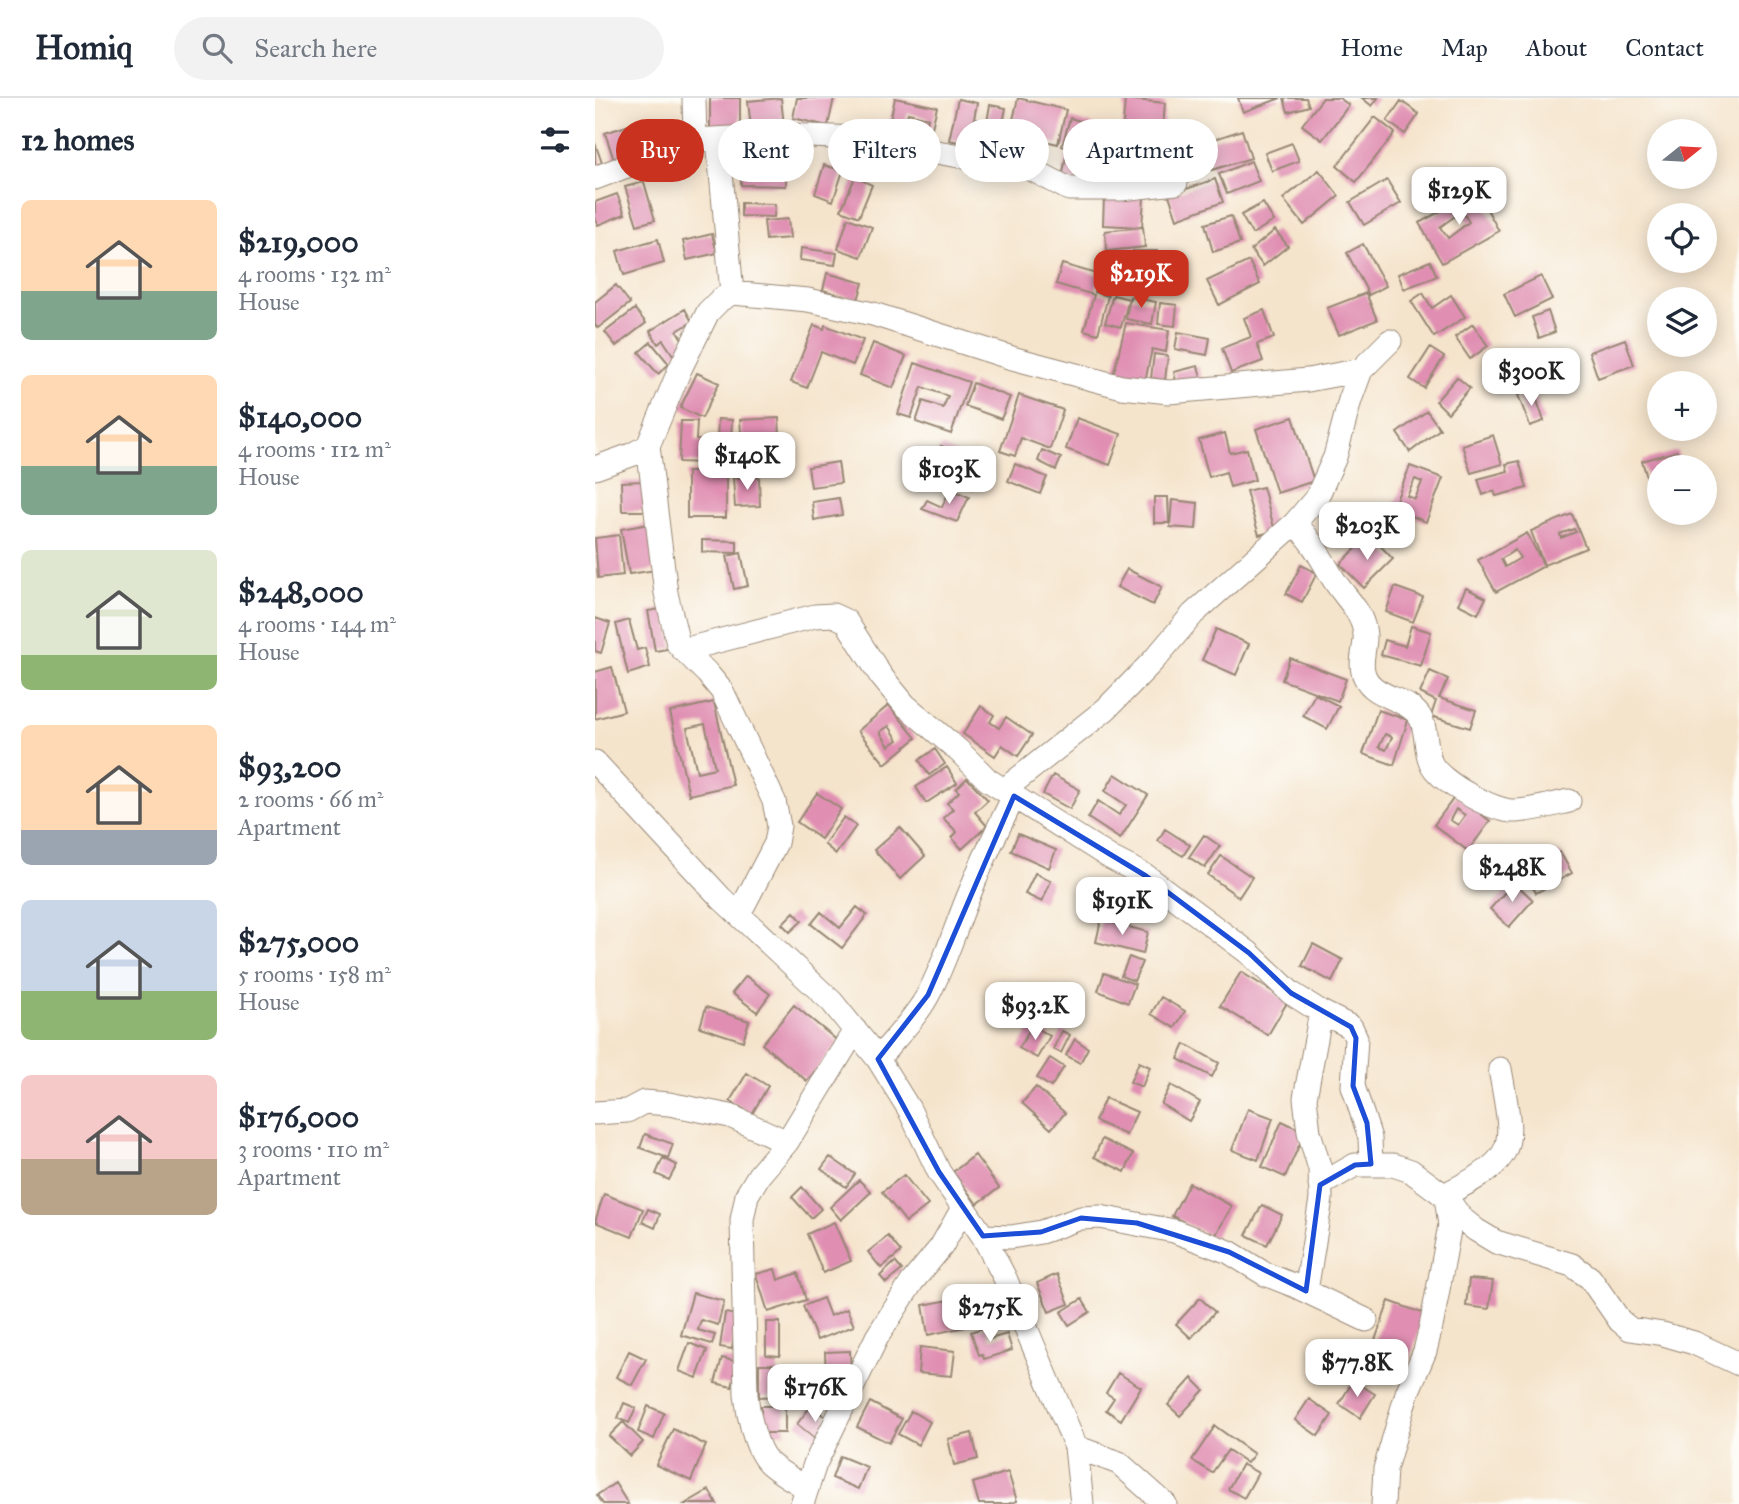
<!DOCTYPE html>
<meta charset="utf-8">
<style>
body{margin:0;font-family:"IM FELL Great Primer",serif;background:#f2f2f3;color:#1f2937;height:100vh;display:flex;flex-direction:column;font-size:26px;white-space:nowrap}
*{box-sizing:border-box;margin:0}
p{font-size:23px;color:#747a83}
.icon{flex:none;width:38px;height:38px;fill:none;stroke:currentColor;stroke-width:2;stroke-linecap:round;stroke-linejoin:round}
.map{position:relative;flex:1;overflow:hidden}
.side{display:flex;flex-direction:column;background:#fff;width:595px}
.side>*{flex:none}
.banner{position:absolute;left:21px;top:21px;width:665px;height:63px;display:flex;gap:14px}
.needle{width:46px;rotate:72deg}
.fabs{position:absolute;left:1052px;top:21px;display:grid;gap:14px}
.fabs a{display:grid;place-items:center;width:70px;height:70px;border-radius:50%;background:#fff;box-shadow:0 4px 18px #0003;font-size:35px}
.price{position:absolute;translate:-50% -60px;padding:0 16px;border-radius:14px;background:#fff;color:#222;font-size:23px;line-height:46px;filter:drop-shadow(0 2px 4px #0008)}
.price::after{content:'';position:absolute;left:50%;top:42px;width:21px;height:16px;margin-left:-10px;background:inherit;clip-path:polygon(0 0,100% 0,50% 100%)}
.price.selected{background:#c8321e;color:#fff}
ul{padding:0;list-style:none}
li{display:flex;align-items:center;gap:21px;height:175px;padding:0 21px}
li span{display:grid;place-items:center;flex:none;width:196px;height:140px;border-radius:10px;color:#555}
li>.icon{margin-inline-start:auto}
span .icon{width:84px;height:84px;fill:#fffc;stroke-width:1}
li b{font-size:30px}
h2{display:flex;justify-content:space-between;align-items:center;height:84px;padding:0 21px;font-size:30px}
.tag{padding:0 24px;border-radius:32px;background:#fff;box-shadow:0 4px 18px #0003;font-size:24px;line-height:63px}
.tag.selected{background:#c8321e;color:#fff}
header{display:flex;align-items:center;gap:42px;box-sizing:border-box;height:98px;padding:0 35px;background:#fff;border-bottom:2px solid #e0e1e3}
header strong{font-size:33px}
nav{display:flex;gap:38px;margin-inline-start:auto;font-size:24px}
.search{width:490px;height:63px;background:#f2f2f3;display:flex;align-items:center;gap:18px;box-sizing:border-box;padding:0 24px;border-radius:38px;color:#747a83;font-size:26px}
main{display:flex;flex:1;min-height:0}
.map>svg:first-child{display:block}
.building{fill:#e08fb2;fill-rule:evenodd}
.lines{fill:none;stroke-linecap:round;stroke-linejoin:round}
.minor-casing{stroke:#988775;stroke-width:25}
.minor{stroke:#fff;stroke-width:23}
.marked{fill:none;stroke:#1d4ed8;stroke-width:5;stroke-linejoin:round}
</style>
<header>
<strong>Homiq</strong>
<div class="search"><svg class="icon" aria-label="search" viewBox="0 0 24 24"><circle cx="10" cy="10" r="6"/><path d="M15 15l6 6"/></svg>Search here</div>
<nav><a>Home</a><a>Map</a><a>About</a><a>Contact</a></nav>
</header>
<main>
<section class="side">
<h2>12 homes<svg class="icon" aria-label="filters" viewBox="0 0 24 24"><path d="M4 7h16M4 17h16"/><circle cx="9" cy="7" r="2"/><circle cx="15" cy="17" r="2"/></svg></h2>
<ul>
<li><span style="background:linear-gradient(#ffd9b3 65%,#7fa58c 0)"><svg class="icon" aria-label="home" viewBox="0 0 24 24"><path d="M3 11l9-7 9 7M6 9v11h12V9"/></svg></span><div><b>$219,000</b><p>4 rooms · 132 m²</p><p>House</p></div></li>
<li><span style="background:linear-gradient(#ffd9b3 65%,#7fa58c 0)"><svg class="icon" aria-label="home" viewBox="0 0 24 24"><path d="M3 11l9-7 9 7M6 9v11h12V9"/></svg></span><div><b>$140,000</b><p>4 rooms · 112 m²</p><p>House</p></div></li>
<li><span style="background:linear-gradient(#dfe7d0 75%,#8fb573 0)"><svg class="icon" aria-label="home" viewBox="0 0 24 24"><path d="M3 11l9-7 9 7M6 9v11h12V9"/></svg></span><div><b>$248,000</b><p>4 rooms · 144 m²</p><p>House</p></div></li>
<li><span style="background:linear-gradient(#ffd9b3 75%,#9aa5b1 0)"><svg class="icon" aria-label="home" viewBox="0 0 24 24"><path d="M3 11l9-7 9 7M6 9v11h12V9"/></svg></span><div><b>$93,200</b><p>2 rooms · 66 m²</p><p>Apartment</p></div></li>
<li><span style="background:linear-gradient(#c9d6e8 65%,#8fb573 0)"><svg class="icon" aria-label="home" viewBox="0 0 24 24"><path d="M3 11l9-7 9 7M6 9v11h12V9"/></svg></span><div><b>$275,000</b><p>5 rooms · 158 m²</p><p>House</p></div></li>
<li><span style="background:linear-gradient(#f6c9c9 60%,#b9a48a 0)"><svg class="icon" aria-label="home" viewBox="0 0 24 24"><path d="M3 11l9-7 9 7M6 9v11h12V9"/></svg></span><div><b>$176,000</b><p>3 rooms · 110 m²</p><p>Apartment</p></div></li>
</ul>
</section>
<div class="map">
<svg width="1144" height="1406" viewBox="0 0 1144 1406">
<rect width="100%" height="100%" fill="#fdfcf7"/>
<filter id="ink" filterUnits="userSpaceOnUse"><feTurbulence type="fractalNoise" baseFrequency=".0143" numOctaves="2"/><feDisplacementMap in="SourceGraphic" scale="14" xChannelSelector="R" yChannelSelector="G"/><feConvolveMatrix kernelMatrix="1 2 1 2 8 2 1 2 1" color-interpolation-filters="sRGB"/></filter>
<filter id="wash" filterUnits="userSpaceOnUse"><feTurbulence type="fractalNoise" baseFrequency=".00686" numOctaves="4" result="noise"/><feDisplacementMap in="SourceGraphic" scale="28" xChannelSelector="R" yChannelSelector="G"/><feGaussianBlur stdDeviation="1.57" result="paint"/><feColorMatrix in="noise" values="0 0 0 0 0 0 0 0 0 0 0 0 0 0 0 0 0 1.4 0 .05"/><feComposite in="paint" operator="in"/></filter>
<g filter="url(#wash)">
<rect width="100%" height="100%" fill="#f5e4cc"/>
<g id="blocks">
<path class="building" d="M115,0H145V33H115Z
M186,0L189,28L156,30L153,3Z
M202,0H239L233,28L198,20Z
M300,0L342,9L334,42L293,32ZM313,15L333,20L331,30L310,24Z
M423,0L471,12L463,46L415,35Z
M643,0H686L648,14Z
M689,0H711L714,8L693,14Z
M728,0H744L754,7L727,42L707,27Z
M767,0H783L777,8Z
M363,1L382,5L379,21L392,24L395,7L411,10L403,52L354,42Z
M530,1L570,5L564,76L524,72ZM544,29H556L554,60L542,59Z
M806,3L824,16L810,36L792,23Z
M780,19L800,35L761,84L742,68Z
M475,20L506,29L498,58L467,48Z
M44,24L55,57L21,68L10,35Z
M647,32L656,60L617,72L608,45Z
M0,45L7,65L0,67Z
M697,45L704,63L677,73L670,55Z
M504,49L520,53L518,64L501,61Z
M595,53L599,70L574,76L569,60Z
M245,56L281,63L278,76L242,69Z
M471,58L516,66L512,89L467,81Z
M656,63L664,83L632,96L624,76Z
M229,67L248,73L238,103L220,96Z
M146,70L191,71V88L146,87Z
M724,72L744,98L709,127L688,101Z
M260,79L277,87L264,119L246,112Z
M620,81L628,104L582,121L574,97Z
M792,82L806,105L769,127L755,104Z
M49,84L60,122L42,127L30,89Z
M882,93L904,133L847,165L824,125ZM867,113L874,124L853,140L845,129Z
M22,96L30,116L3,127L0,119V104Z
M509,98L549,100L547,129L508,127Z
M146,105L180,106L179,119L146,118Z
M668,105L679,123L657,136L646,117Z
M636,118L645,145L618,154L610,126Z
M253,120L277,129L266,159L243,151Z
M193,121L195,140L171,142L169,123Z
M548,129L550,149L512,153L510,133Z
M680,132L693,148L668,168L656,152Z
M117,136L122,155L92,162L88,143Z
M63,141L69,165L29,177L22,153Z
M768,146L791,188L774,197L752,155Z
M206,150L242,155L240,167L205,162Z
M538,153H562L563,185H539Z
M515,158L533,162L528,186L510,182Z
M654,163L665,186L624,207L612,183Z
M835,163L842,178L809,191L803,176Z
M467,166L505,177L500,194L513,198L503,236L489,232L499,197L461,186Z
M232,175L268,185L263,202L228,192Z
M946,178L957,201L920,219L909,196Z
M21,187L35,205L3,230L0,227V204Z
M771,195L782,222L744,237L732,210Z
M828,195L837,210L856,197L870,219L839,239L816,203Z
M518,197L534,201L526,229L510,225Z
M535,199L561,204L557,226L531,221Z
M565,205L582,207L580,228L563,226Z
M40,211L51,225L21,248L10,234Z
M90,211L97,224L82,233L92,249L78,257L68,242L63,246L55,233Z
M669,212L679,240L662,246L668,263L636,275L627,250L656,239L649,220Z
M953,213L960,234L944,240L937,219Z
M531,225L574,232L571,254L557,251L550,284L518,278Z
M878,226L893,248L875,261L860,239Z
M219,227L229,231L230,227L268,242L258,267L226,254L212,290L196,284Z
M583,234L615,240L612,257L580,251Z
M1030,241L1039,267L1003,280L994,254Z
M56,244L74,266L63,276L44,254Z
M278,245L311,258L298,290L265,277Z
M835,250L849,259L829,290L815,281Z
M559,256L573,258L570,282L556,280Z
M320,265L374,284L356,336L321,324L328,303L348,310L353,298L327,289L316,320L303,316Z
M603,268L607,283L582,289L579,274Z
M102,275L124,285L107,320L85,310Z
M862,279L875,290L853,315L841,303Z
M378,285L415,299L406,321L370,308Z
M938,291L949,323L935,328L923,297Z
M424,297L468,312L455,351L426,340L420,358L405,353Z
M832,313L845,331L815,354L802,335Z
M698,319L719,383L682,395L661,331Z
M184,320L186,356L148,358L145,322Z
M482,320L526,336L515,367L471,351Z
M123,321L137,322L135,366L84,364L86,323H102L101,342L122,343Z
M630,335L635,355L652,351L660,382L635,389L631,374L614,379L604,342Z
M898,337L907,366L876,375L867,347Z
M346,348L364,357L354,377L336,368Z
M447,352L466,360L461,372L443,363Z
M1082,353L1086,369H1064V387L1055,389L1047,363Z
M378,361L390,367L377,391L365,385Z
M924,363L932,390L901,398L899,393L888,397L883,381L913,373L911,366Z
M243,364L246,385L216,389L213,369Z
M420,366L452,379L445,396L413,383Z
M815,368L848,380L831,424L798,410ZM820,381L827,384L820,401L812,398Z
M92,374H131V420H92Z
M164,379L165,408L140,409L138,380Z
M50,383L51,413H27L26,384Z
M668,389L680,433L664,437L651,393Z
M355,391L374,399L362,424L327,411L332,402L347,409Z
M559,399H573L574,425H559Z
M244,400L247,417L219,422L217,404Z
M577,402L603,405L601,431L575,429Z
M977,416L991,450L949,467L936,433ZM979,431L981,434L966,440L965,436Z
M54,426L61,472L34,476L26,431Z
M932,435L949,468L901,494L883,462ZM920,452L925,460L910,469L906,461Z
M24,437L28,477L3,480L0,440Z
M775,437L798,461L769,490L745,466Z
M107,442L142,443V455L107,454Z
M146,455L153,488L139,491L132,458Z
M706,467L722,475L707,504L691,496Z
M532,471L567,489L558,507L522,489Z
M800,489L828,499L818,524L791,514Z
M871,490L891,500L883,516L863,506Z
M71,510L78,550L60,553L53,513Z
M0,520L15,525L6,555L0,553Z
M34,522L42,552L50,550L55,569L33,576L21,526Z
M816,528L836,534L826,568L786,557L790,542L810,548Z
M621,531L654,546L641,577L607,562Z
M695,560L751,581L743,603L687,582Z
M17,569L29,613L0,621V574Z
M835,573L853,581L844,600L881,612L875,630L836,618L841,603L825,595Z
M720,596L744,608L732,631L708,618Z
M119,604L138,687L94,697L75,614ZM110,626L120,670L102,674L92,630Z
M294,607L321,640L290,666L263,633ZM294,628L303,642L294,648L285,634Z
M386,608L399,617L395,624L404,630L411,619L437,637L423,658L407,647L400,658L368,636Z
M783,612L813,622L799,667L768,656ZM790,636L797,639L791,652L784,649Z
M340,651L350,666L334,677L324,662Z
M352,669L362,685L331,705L321,689Z
M520,676L553,697L525,741L493,720L503,703L524,717L531,707L510,693Z
M458,677L485,692L475,711L448,696Z
M372,680L393,702L380,714L392,728L367,751L357,740L362,734L348,720L358,711L352,705L364,694L361,691Z
M222,695L246,711L226,741L202,724Z
M861,697L895,723L873,753L839,727ZM861,711L870,717L863,727L855,722Z
M249,719L261,728L241,756L229,746Z
M305,729L330,758L305,781L279,752Z
M570,731L595,747L588,758L563,743Z
M423,736L461,752L454,770L416,753Z
M609,737L625,748L610,770L594,759Z
M965,754L977,775L941,795L929,774Z
M626,758L657,779L644,799L613,777Z
M440,775L456,783L447,804L430,796Z
M919,784L938,802L914,829L895,811Z
M262,809L272,817L247,850L216,826L226,814L245,830Z
M199,814L207,823L195,834L187,826Z
M506,822L553,834L548,856L501,844Z
M718,846L748,862L737,884L707,868Z
M534,859L547,864L539,883L526,878Z
M646,874L693,903L673,937L625,908Z
M509,875L540,886L533,905L503,893Z
M151,878L175,896L162,914L137,895Z
M566,899L590,913L580,930L556,916Z
M199,907L244,944L212,983L167,946Z
M111,909L154,923L148,943L105,929Z
M437,928L455,938L442,960L424,950Z
M467,933L475,937L466,955L458,951Z
M480,941L493,950L485,965L471,957Z
M590,946L624,965L617,979L583,961Z
M455,960L469,969L456,989L442,980Z
M544,964L555,969L547,989L535,984Z
M152,975L173,988L157,1016L135,1003Z
M576,987L605,1004L594,1023L566,1006Z
M441,989L470,1015L456,1031L427,1005Z
M510,1000L542,1014L531,1037L500,1023Z
M653,1011L678,1020L663,1062L637,1052Z
M687,1023L710,1034L690,1079L667,1069Z
M50,1036L78,1046L73,1060L45,1050Z
M507,1041L538,1056L530,1074L499,1059Z
M380,1057L404,1090L382,1106L358,1074Z
M235,1059L260,1076L251,1089L226,1071Z
M68,1060L82,1067L74,1082L61,1076Z
M309,1077L333,1107L311,1124L287,1094Z
M264,1082L276,1094L246,1122L235,1109Z
M594,1085L637,1108L619,1140L577,1118Z
M207,1089L226,1111L216,1120L197,1099Z
M9,1096L48,1111L37,1139L0,1124Z
M667,1107L687,1117L672,1147L651,1137Z
M53,1111L65,1116L60,1130L47,1124Z
M239,1124L256,1163L228,1175L212,1136Z
M293,1138L306,1154L286,1170L273,1154Z
M300,1164L307,1172L291,1185L285,1178Z
M180,1171L183,1182L203,1175L211,1202L173,1214L161,1176Z
M462,1176L474,1206L454,1214L442,1185Z
M874,1181L898,1183L894,1211L871,1208Z
M98,1195L129,1203L123,1227L106,1222L103,1232L120,1237L117,1246L86,1237Z
M228,1200L235,1218L252,1211L259,1228L222,1242L208,1208Z
M364,1200L370,1229L333,1237L328,1207Z
M605,1200L620,1214L596,1240L581,1226Z
M487,1201L495,1214L474,1227L466,1214Z
M794,1203L830,1216L814,1264L777,1251Z
M130,1215L142,1217L137,1251L125,1249Z
M171,1224H185V1258L171,1257Z
M391,1229L395,1241L412,1236L417,1252L389,1261L387,1256L384,1257L376,1234Z
M94,1245L112,1252L102,1280L84,1273Z
M325,1249L360,1253L357,1278L323,1275Z
M34,1253L51,1261L37,1287L21,1279Z
M255,1253L256,1277L231,1278L230,1254Z
M127,1260L143,1264L137,1289L120,1285Z
M164,1266H183V1298L164,1299Z
M523,1275L546,1289L526,1322L511,1312L519,1300L511,1295Z
M597,1280L609,1292L585,1318L573,1307Z
M758,1283L780,1296L765,1320L744,1306Z
M714,1301L737,1317L723,1338L700,1322Z
M275,1304L307,1321L294,1345L262,1329Z
M29,1305L41,1310L34,1325L23,1320Z
M53,1308L69,1315L59,1341L43,1334Z
M166,1308H190V1335H166Z
M216,1308L238,1325L224,1344L202,1326Z
M316,1313L335,1324L323,1347L303,1336Z
M28,1324L48,1344L35,1358L14,1338Z
M620,1328L659,1356L652,1365L633,1352L617,1375L597,1362Z
M78,1331L111,1347L96,1383L61,1367Z
M377,1335L383,1361L359,1367L353,1341Z
M245,1358L272,1369L263,1391L237,1380Z
M647,1366L663,1375L649,1400L633,1391Z
M413,1374L422,1403L413,1406H384L378,1385Z
M20,1385L33,1406H8L2,1397Z
M114,1392L122,1406H90Z"/>
</g>
</g>
<g filter="url(#ink)">
<use href="#blocks" fill-opacity="0" stroke="#988775" stroke-width="2"/>
<g class="lines">
<g class="minor-casing">
<path id="minor" d="M99,0L100,42
M123,42L137,195
M0,80L100,42L192,37L261,40L434,70L474,91H526L581,85
M53,348L71,495L83,546L112,575L127,593L179,703L184,728L181,745L144,816
M0,370L36,357L53,348L85,271L113,214L125,202L137,195L213,202L278,216L417,260L527,289L574,294L713,282L766,272
M700,425C718,444 726,460 739,482C750,500 768,513 770,537C771,550 763,566 770,579C779,600 813,600 825,619C833,633 829,650 836,665C844,684 901,715 921,713C939,712 957,707 974,703
M88,552L220,518L238,517L251,523L286,578L310,607L363,652L393,682L516,760L551,778L654,855L696,895L726,914L756,929L761,940L758,988L775,1040L776,1066
M0,664L126,800L237,904L283,961L314,1011L344,1074L388,1138L410,1180L481,1349L487,1406
M409,692L511,611L558,563L598,516L700,425L722,399L740,359L755,302L766,272L795,243
M283,961C299,941 320,921 333,897C351,863 361,827 376,792C388,760 404,729 419,698
M0,1015L32,1013L49,1004L74,1006L135,1018L192,1044
M725,1087L760,1067H798L816,1073L851,1099L866,1120L881,1132L901,1144L977,1167L995,1180L1025,1223L1035,1231L1068,1236L1099,1245L1144,1266
M849,1097C926,1059 919,1050 905,971
M388,1138L416,1139L446,1134L486,1120L505,1119L579,1133L634,1154L670,1176L698,1187L771,1222
M711,1193L726,1101L725,1071L714,1034L710,1000L726,914
M481,1349L524,1365L570,1406
M212,1390C200,1383 185,1375 174,1365C160,1352 153,1315 151,1297L147,1122L152,1097L164,1077L192,1044L260,932
M207,1406L220,1366L282,1239L317,1184L346,1149L368,1110
M788,1406L790,1371L812,1295L830,1253L837,1224L855,1127L851,1099"/>
</g>
<use href="#minor" class="minor"/>
</g>
</g>
<path class="marked" d="M419,698L551,778L654,855L696,895L756,929L761,940L758,988L772,1025L776,1066L760,1067L725,1087L711,1193L634,1154L542,1125L486,1120L446,1134L388,1138L344,1074L283,961L333,897Z"/>
</svg>
<div class="fabs">
<a><svg class="needle" viewBox="-14 -14 28 28"><path d="M0-13l5 13h-10z" fill="#e53935"/><path d="M0 13l5-13h-10z" fill="#747a83"/></svg></a>
<a><svg class="icon" aria-label="locate" viewBox="0 0 24 24"><circle cx="12" cy="12" r="6"/><path d="M12 2v4M12 18v4M2 12h4M18 12h4"/></svg></a>
<a><svg class="icon" aria-label="layers" viewBox="0 0 24 24"><path d="M12 4l9 5-9 5-9-5zM3 14l9 5 9-5"/></svg></a>
<a>+</a>
<a>−</a>
</div>
<b class="price" style="left:864px;top:129px">$129K</b>
<b class="price selected" style="left:546px;top:212px">$219K</b>
<b class="price" style="left:936px;top:310px">$300K</b>
<b class="price" style="left:152px;top:394px">$140K</b>
<b class="price" style="left:354px;top:408px">$103K</b>
<b class="price" style="left:772px;top:464px">$203K</b>
<b class="price" style="left:917px;top:806px">$248K</b>
<b class="price" style="left:527px;top:839px">$191K</b>
<b class="price" style="left:440px;top:944px">$93.2K</b>
<b class="price" style="left:395px;top:1246px">$275K</b>
<b class="price" style="left:762px;top:1301px">$77.8K</b>
<b class="price" style="left:220px;top:1326px">$176K</b>
<div class="banner">
<a class="tag selected">Buy</a>
<a class="tag">Rent</a>
<a class="tag">Filters</a>
<a class="tag">New</a>
<a class="tag">Apartment</a>
</div>
</div>
</main>
